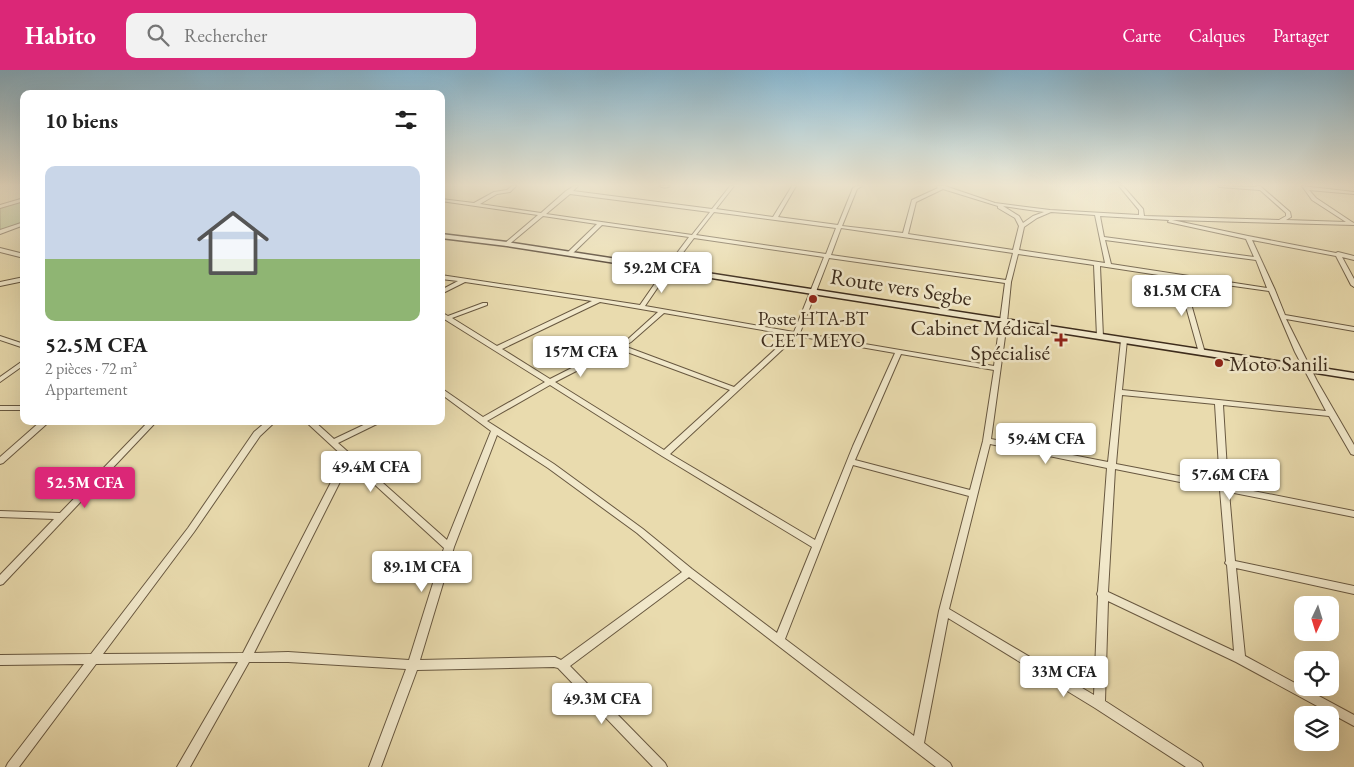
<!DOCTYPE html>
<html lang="fr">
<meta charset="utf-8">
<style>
body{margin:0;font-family:"EB Garamond",serif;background:#f2f2f2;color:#222;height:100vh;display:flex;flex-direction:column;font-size:19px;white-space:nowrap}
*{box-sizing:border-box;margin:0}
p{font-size:16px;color:#767676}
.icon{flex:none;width:28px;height:28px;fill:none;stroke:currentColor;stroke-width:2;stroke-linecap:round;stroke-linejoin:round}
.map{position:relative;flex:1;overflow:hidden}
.panel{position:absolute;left:20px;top:20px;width:425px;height:335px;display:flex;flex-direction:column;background:#fff;border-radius:10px;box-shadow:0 5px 20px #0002}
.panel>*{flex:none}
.needle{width:32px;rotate:184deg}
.tools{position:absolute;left:1294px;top:526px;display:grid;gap:10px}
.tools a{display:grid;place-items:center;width:45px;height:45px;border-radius:10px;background:#fff;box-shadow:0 5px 20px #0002;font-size:25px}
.price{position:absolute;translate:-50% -42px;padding:0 11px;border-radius:5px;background:#fff;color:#222;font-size:16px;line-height:32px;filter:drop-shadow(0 1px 2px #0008)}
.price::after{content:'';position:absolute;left:50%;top:30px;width:15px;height:11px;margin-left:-8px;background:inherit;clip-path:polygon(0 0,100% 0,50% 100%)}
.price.on{background:#db2777;color:#fff}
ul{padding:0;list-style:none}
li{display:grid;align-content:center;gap:10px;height:265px;padding:0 25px}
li+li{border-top:1px solid #e0e0e0}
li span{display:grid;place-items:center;height:155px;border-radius:10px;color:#555}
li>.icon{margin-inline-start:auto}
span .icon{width:90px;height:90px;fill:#fffc;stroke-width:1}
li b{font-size:21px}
h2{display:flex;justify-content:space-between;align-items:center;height:60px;padding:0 25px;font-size:21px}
header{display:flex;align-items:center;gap:30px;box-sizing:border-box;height:70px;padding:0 25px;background:#db2777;color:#fff}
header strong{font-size:24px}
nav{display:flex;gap:28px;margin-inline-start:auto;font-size:18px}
.search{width:350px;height:45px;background:#f2f2f2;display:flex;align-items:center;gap:12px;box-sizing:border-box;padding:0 18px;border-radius:10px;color:#767676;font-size:19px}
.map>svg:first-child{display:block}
.green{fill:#b3c18d;stroke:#787654}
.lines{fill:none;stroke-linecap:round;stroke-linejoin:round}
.street-casing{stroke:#685840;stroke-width:2}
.secondary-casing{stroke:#3d2c1c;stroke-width:3}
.street{fill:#f1e8ca;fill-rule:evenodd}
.secondary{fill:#f1e8ca;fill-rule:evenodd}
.poi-dot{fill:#8f2418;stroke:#f1e8ca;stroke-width:2}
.labels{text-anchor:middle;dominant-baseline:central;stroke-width:5;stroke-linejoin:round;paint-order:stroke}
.far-poi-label{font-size:19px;fill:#3d2c1c;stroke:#f1e8ca}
.street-label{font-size:22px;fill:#3d2c1c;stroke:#f1e8ca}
.poi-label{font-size:22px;fill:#3d2c1c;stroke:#f1e8ca;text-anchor:end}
</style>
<header>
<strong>Habito</strong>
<div class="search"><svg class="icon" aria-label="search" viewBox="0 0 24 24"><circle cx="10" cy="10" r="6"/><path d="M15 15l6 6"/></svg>Rechercher</div>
<nav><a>Carte</a><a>Calques</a><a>Partager</a></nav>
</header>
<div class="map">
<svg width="1354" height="697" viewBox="0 0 1354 697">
<rect width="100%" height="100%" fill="#e9dbae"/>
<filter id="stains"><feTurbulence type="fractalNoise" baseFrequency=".004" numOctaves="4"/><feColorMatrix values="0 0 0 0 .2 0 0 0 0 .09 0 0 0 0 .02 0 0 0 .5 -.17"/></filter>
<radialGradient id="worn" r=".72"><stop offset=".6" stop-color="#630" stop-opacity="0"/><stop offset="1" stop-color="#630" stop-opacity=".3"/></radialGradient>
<path class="green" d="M24,128V152L0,161V137Z"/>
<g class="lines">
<g class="street-casing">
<path id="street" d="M512,116H516L510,122L497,124L480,134L541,143L566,121L574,116H578L573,121L712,139L730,116H734L716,139L773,147L792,116H796L778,147L838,155L853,118L857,116H862L857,119L842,156L903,163L912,130L938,118L936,116H945L995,133L1050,140L1139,145V140L1119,116H1123L1143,139L1144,146L1279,150L1286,146V143L1260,120L1220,117L1218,116L1257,117L1256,116H1260L1290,142L1291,147L1286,150L1346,152L1312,130L1302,116L1354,122V124L1309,120L1316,128L1352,152L1354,153V155L1172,150L1248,166L1336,183L1338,182L1354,186V190L1342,187L1354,209V217L1351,215L1336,186L1252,170L1275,220L1285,245L1354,257V261L1286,249L1317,311L1354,375V385L1351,384L1329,346L1223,335L1228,416L1354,441V447L1229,422L1235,491L1354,516V524L1236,498L1245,586L1354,645V656L1236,592L1108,531L1105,631L1201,693L1203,697H1186L1095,638L948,548L924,673L950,693L952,697H936L689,507L570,596L665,693L667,697H653L558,598L554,597L417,600L381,697H369L406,599L288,592H249L190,697H177L238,592L96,594L19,697H6L8,693L84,594L0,595V585L91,584L188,458L254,362L267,351H276L260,366L194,462L103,584L243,583L344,387L305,351H314L334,369L372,351H383L338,373L447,470L491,361L441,324V318L483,347L545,312L441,247V242L448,246L483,233H487V235L452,248L497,276L592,231L465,212L441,224V220L458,211L441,209V205L640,235L665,199L689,167L602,155L571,185H567V183L597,154L543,146L507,176L505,175V173L538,145L441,131V129L474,133L494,122L507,120ZM943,119L998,136V138L1015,148L1019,156L1013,180L908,164L916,132ZM570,124L710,142L692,165L546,144ZM1003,136L1044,142L1033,146L1023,153L1019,146ZM714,142L836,158L826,184L696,165ZM1051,142L1095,145L1105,193L1019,180L1024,157L1037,148ZM1100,146L1169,150L1168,152L1246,169L1254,187L1104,167ZM841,158L1013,183L1006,210L831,185ZM694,168L824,187L794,262L645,236L669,201ZM1105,170L1256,190L1267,218L1111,194ZM1018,184L1094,195L1097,267L1100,269L1103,267L1100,196L1178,208L1199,283L1202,285L1205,283L1184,209L1269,221L1295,282L1326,341L1122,320L1127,270L1124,268L1121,270L1108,392L991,369L1007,252L1011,212ZM829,188L1005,213L994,296L800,263ZM600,232L658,242L627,270L550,309L502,279ZM664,243L791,265L734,317L624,276L631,272ZM797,266L895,283L853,376L815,470L670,384ZM619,279L730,320L664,380L555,312ZM901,284L994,300L983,371L970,420L855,390ZM550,315L662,386L812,477L777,563L692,499L643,459L554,394L487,351ZM1122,325L1215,334L1220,414L1116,394ZM497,365L548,398L637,463L682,502L561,590L555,587L420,590L454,477ZM990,374L1107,398L1098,521L1097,524L1098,526L1094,625L949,539ZM350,392L444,478L409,590L288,582L254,583ZM853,395L969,426L939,541L914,666L785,569ZM1115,399L1220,420L1226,491L1225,493L1227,495L1234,581L1108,522Z
M660,116H670C668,118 662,118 660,116Z
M24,128V131L0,138V135Z
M24,152V155L0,164V160Z
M0,178L24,184V188L0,182Z
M24,207V211L0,216V212Z
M0,266L24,274V278L0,270Z
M24,290V295L0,312V307Z
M0,336H24V340H0Z
M41,351H50L3,393L0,394V387Z
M149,351H157L3,514L0,515V505L54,449L0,447V441L60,443Z"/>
</g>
<g class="secondary-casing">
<path id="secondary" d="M441,164L507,172L1354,303V309L507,176L441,168Z"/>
</g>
<use href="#street" class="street"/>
<use href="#secondary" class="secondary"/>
</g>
<linearGradient id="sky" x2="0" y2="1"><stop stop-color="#87b7d1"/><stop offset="0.54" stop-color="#f5efdb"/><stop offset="1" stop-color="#f5efdb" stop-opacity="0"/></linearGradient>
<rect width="1354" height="213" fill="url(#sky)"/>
<g class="poi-dot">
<circle cx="813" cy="229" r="5"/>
<path d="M1058.5 262.5h5v5h5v5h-5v5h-5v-5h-5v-5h5z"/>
<circle cx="1219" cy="293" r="5"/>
</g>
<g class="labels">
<g class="far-poi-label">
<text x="813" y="248">Poste HTA-BT<tspan x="813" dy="22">CEET MEYO</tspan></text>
</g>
<g class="street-label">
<text transform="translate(901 217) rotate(9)">Route vers Segbe</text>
</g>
<g class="poi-label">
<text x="1050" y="257">Cabinet Médical<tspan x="1050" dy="25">Spécialisé</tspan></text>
<text x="1229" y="293" text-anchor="start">Moto Sanili</text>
</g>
</g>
<rect width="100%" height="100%" filter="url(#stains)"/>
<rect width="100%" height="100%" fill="url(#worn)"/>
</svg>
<div class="tools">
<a><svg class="needle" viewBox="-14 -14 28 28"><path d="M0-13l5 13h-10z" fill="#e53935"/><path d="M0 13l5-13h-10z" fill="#767676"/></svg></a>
<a><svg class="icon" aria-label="locate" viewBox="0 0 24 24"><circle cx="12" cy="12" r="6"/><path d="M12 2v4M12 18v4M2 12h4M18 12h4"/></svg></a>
<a><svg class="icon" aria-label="layers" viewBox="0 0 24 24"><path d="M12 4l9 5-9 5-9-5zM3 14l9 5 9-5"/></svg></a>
</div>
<b class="price" style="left:662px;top:224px">59.2M CFA</b>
<b class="price" style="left:1182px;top:247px">81.5M CFA</b>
<b class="price" style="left:581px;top:308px">157M CFA</b>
<b class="price" style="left:1046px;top:395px">59.4M CFA</b>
<b class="price" style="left:371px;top:423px">49.4M CFA</b>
<b class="price" style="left:1230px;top:431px">57.6M CFA</b>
<b class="price on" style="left:85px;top:439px">52.5M CFA</b>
<b class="price" style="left:422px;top:523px">89.1M CFA</b>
<b class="price" style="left:1064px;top:628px">33M CFA</b>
<b class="price" style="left:602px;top:655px">49.3M CFA</b>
<section class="panel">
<h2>10 biens<svg class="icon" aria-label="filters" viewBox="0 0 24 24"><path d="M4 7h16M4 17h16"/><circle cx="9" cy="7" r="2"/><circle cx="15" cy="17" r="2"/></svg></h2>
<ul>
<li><span style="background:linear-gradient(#c9d6e8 60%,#8fb573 0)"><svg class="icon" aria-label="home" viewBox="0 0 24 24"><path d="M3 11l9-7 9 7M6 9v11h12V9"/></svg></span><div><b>52.5M CFA</b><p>2 pièces · 72 m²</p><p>Appartement</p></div></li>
</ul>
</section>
</div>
